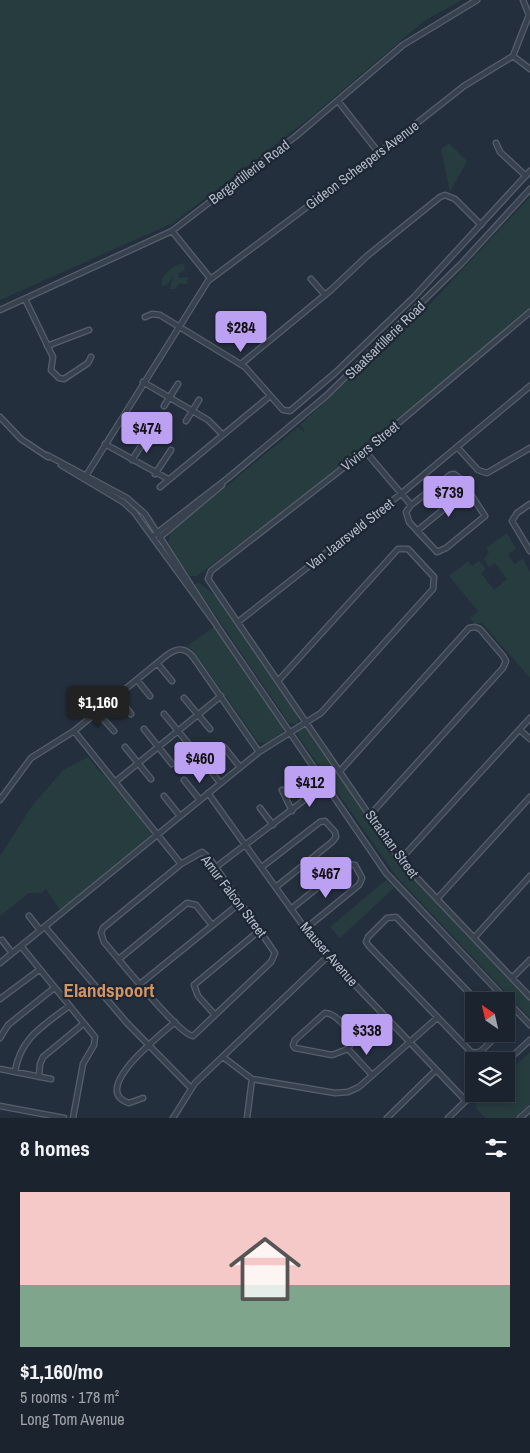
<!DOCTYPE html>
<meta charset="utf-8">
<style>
body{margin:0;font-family:"Archivo Narrow",sans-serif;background:#242b36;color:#f1f3f6;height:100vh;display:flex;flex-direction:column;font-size:19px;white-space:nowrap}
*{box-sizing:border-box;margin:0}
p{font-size:16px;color:#a0a4aa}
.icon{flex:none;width:28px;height:28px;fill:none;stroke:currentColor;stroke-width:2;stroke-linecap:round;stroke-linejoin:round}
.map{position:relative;height:1118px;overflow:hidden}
.panel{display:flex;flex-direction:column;background:#1b232e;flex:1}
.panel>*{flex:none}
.needle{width:32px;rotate:326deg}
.controls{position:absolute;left:465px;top:992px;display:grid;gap:10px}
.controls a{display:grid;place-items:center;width:50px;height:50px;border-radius:0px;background:#1b232e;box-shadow:0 2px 8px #0003,0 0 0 1px #39404a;font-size:25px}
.price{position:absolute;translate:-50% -42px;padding:0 11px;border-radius:5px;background:#bca0f2;color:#111;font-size:16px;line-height:32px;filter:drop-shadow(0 1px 2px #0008)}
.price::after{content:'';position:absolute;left:50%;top:30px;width:15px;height:11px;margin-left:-8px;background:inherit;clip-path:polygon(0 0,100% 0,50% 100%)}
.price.on{background:#222;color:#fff}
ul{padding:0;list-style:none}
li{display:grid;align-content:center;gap:10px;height:265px;padding:0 20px}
li span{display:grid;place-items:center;height:155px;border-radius:0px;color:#555}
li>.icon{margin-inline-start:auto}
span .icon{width:90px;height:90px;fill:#fffc;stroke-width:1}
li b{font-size:21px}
h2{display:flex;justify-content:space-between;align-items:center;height:60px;padding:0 20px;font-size:21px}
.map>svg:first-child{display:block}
.green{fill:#263c3f}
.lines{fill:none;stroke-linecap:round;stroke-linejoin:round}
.minor-casing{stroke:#565f6c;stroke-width:7}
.minor{stroke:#38414e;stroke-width:4.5}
.labels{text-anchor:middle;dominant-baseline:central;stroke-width:4.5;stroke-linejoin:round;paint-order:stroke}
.street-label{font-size:14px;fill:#b4bcc9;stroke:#1d2633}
.district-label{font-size:19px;font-weight:bold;fill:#d59563;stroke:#1d2633}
</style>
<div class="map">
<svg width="530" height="1118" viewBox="0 0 530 1118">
<rect width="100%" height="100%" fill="#242f3e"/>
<path class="green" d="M0,0H462L424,21L311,117L173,223L0,300Z
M449,143L467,161L450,192L441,149Z
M530,197V310L347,462L197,576H190L168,544L170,533L298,427L304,432V429L300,425L434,300Z
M184,263L185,270L179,273L178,278L188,277L187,285L180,283L175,289H170L173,276L167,285L162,286C160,274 173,266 184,263Z
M507,533L516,549L508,554L514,564L523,559L530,572V678L482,623H474L470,618L478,611L449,576L468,561L472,566L479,561L486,569L481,573L494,590L507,579L495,563L489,567L484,558L489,553L486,548Z
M198,582L216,596L300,716L297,724L289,723L195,585Z
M214,627L283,726L282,733L266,743L258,742L192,649L187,646Z
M303,727L307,728L405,869L530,999V1018L396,876L298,736V731Z
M88,757L100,772L110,779L152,831L151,837L60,910L46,889L42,893H29L0,916V856L32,806L63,770Z
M386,880L394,888L340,938L330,927Z
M530,1052V1104L516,1118H485L474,1106L486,1094H506V1075Z"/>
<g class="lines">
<g class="minor-casing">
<path id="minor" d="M513,56L530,69
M338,101L379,153
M496,143L500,152L526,176
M172,231L210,278
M311,279L325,295
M25,299L53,357L51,370L59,378L64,379L88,363L91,357
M0,310L172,231L296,136L403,45L477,0
M530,312L365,451L211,571L208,579L400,860L530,997
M145,317L152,314L160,315L245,367L283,410L290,411L335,373L414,297L530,171
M47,346L89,330
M241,364L331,290L367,256L440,197L445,195L455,199L481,225
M143,382L208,420L222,434
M164,406L178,384
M0,417L21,439L48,457
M186,421L199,400
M105,444L168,479
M458,448L478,470L487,473L530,448
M365,451L411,505
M47,455L127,498L145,514L217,626L386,873L530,1025
M132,460L146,438
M61,465L123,502L134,512L212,619
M155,474L171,450
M454,474L461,479L485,516L446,548L437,552L409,522L406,512L411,505L450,475Z
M84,479L208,281L379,153L464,86L513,56L529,15L523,0
M160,487L270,396
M530,504L517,513L512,521L530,551
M417,531L468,489
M153,536L228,478L326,396L461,264L530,189
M159,538L222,485
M238,622L402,493L530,386
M157,663L172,681
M137,680L150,696
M117,696L131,714
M184,698L210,729
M97,712L114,731
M164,714L192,748
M144,729L172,764
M520,730L530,739
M74,731L181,864
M125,747L151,779
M224,747L240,767
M205,763L220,783
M340,771L469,628L475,627L480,629L503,656L506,661L503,668L370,815
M184,780L200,800
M115,782L221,696
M282,790L292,811
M208,793L317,945L466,1101
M164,796L180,816
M0,800L31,758L74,731L167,655C177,648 185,647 193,657L259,752
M260,808L273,825
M202,852L210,859L275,953L271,962L193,1036C178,1034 117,957 104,942L101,933L103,928L181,864Z
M400,860L530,718
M216,867L303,801L305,794L296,777
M262,867L320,822L325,821L335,832L336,837L332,842L276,887
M437,899L530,797
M291,909L347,864L355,865L362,878L359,885L305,929
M29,916L40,930
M45,927L127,1023L191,1088
M474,938L530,876
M2,940L12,953
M21,946L95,1037L94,1045L83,1064L73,1118
M119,959L187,903L196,905L212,925
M0,963L259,752L321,713L433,589L434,577L408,549H398L278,681
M512,978L530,960
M140,984L240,903
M0,999L39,970
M477,1001L396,917L387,918L368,937L366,942L369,946L470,1051L475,1053L481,1051L499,1034
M325,1013C336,1013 349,1030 353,1039L348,1049L332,1055L295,1048L293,1045L295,1040Z
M215,1015L198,996L194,985L260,930
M0,1038L8,1025L54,988
M348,1049L372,1075
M223,1057L252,1079L335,1093L348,1092L359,1087L437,1018
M506,1062L530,1040
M0,1069L51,1079
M15,1072C20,1038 43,1026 69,1006
M39,1077L40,1064L43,1057L83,1024
M143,1098L129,1103C88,1090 163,1033 175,1022
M0,1106L64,1118
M173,1118L195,1083L328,956
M247,1118L252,1079
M387,1118L436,1070
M448,1118L474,1093
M520,1118L530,1109"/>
</g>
<use href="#minor" class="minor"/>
</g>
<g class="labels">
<g class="street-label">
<text transform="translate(362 165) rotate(-37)">Gideon Scheepers Avenue</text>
<text transform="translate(249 172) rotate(-37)">Bergartillerie Road</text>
<text transform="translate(385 340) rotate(-44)">Staatsartillerie Road</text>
<text transform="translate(370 446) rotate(-39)">Viviers Street</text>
<text transform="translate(350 534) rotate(-38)">Van Jaarsveld Street</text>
<text transform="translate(392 844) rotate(54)">Strachan Street</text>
<text transform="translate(234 896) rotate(53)">Amur Falcon Street</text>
<text transform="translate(329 954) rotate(49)">Mauser Avenue</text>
</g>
<g class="district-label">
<text x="109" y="990">Elandspoort</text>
</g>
</g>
</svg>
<div class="controls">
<a><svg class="needle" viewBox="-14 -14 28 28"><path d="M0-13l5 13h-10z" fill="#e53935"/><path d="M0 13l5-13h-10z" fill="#a0a4aa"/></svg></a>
<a><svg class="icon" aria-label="layers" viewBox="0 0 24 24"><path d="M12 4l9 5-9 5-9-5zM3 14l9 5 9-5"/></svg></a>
</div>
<b class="price" style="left:241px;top:353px">$284</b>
<b class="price" style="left:147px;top:454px">$474</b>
<b class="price" style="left:449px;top:518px">$739</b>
<b class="price on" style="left:98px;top:728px">$1,160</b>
<b class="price" style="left:200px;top:784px">$460</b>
<b class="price" style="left:310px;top:808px">$412</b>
<b class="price" style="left:326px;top:899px">$467</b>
<b class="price" style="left:367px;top:1056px">$338</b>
</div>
<section class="panel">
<h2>8 homes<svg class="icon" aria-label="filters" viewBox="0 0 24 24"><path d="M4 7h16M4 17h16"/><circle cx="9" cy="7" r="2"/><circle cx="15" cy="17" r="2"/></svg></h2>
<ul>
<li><span style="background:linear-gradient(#f6c9c9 60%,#7fa58c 0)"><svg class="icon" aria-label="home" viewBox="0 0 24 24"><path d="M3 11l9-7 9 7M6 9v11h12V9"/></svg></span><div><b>$1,160/mo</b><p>5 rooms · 178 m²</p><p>Long Tom Avenue</p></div></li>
</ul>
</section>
